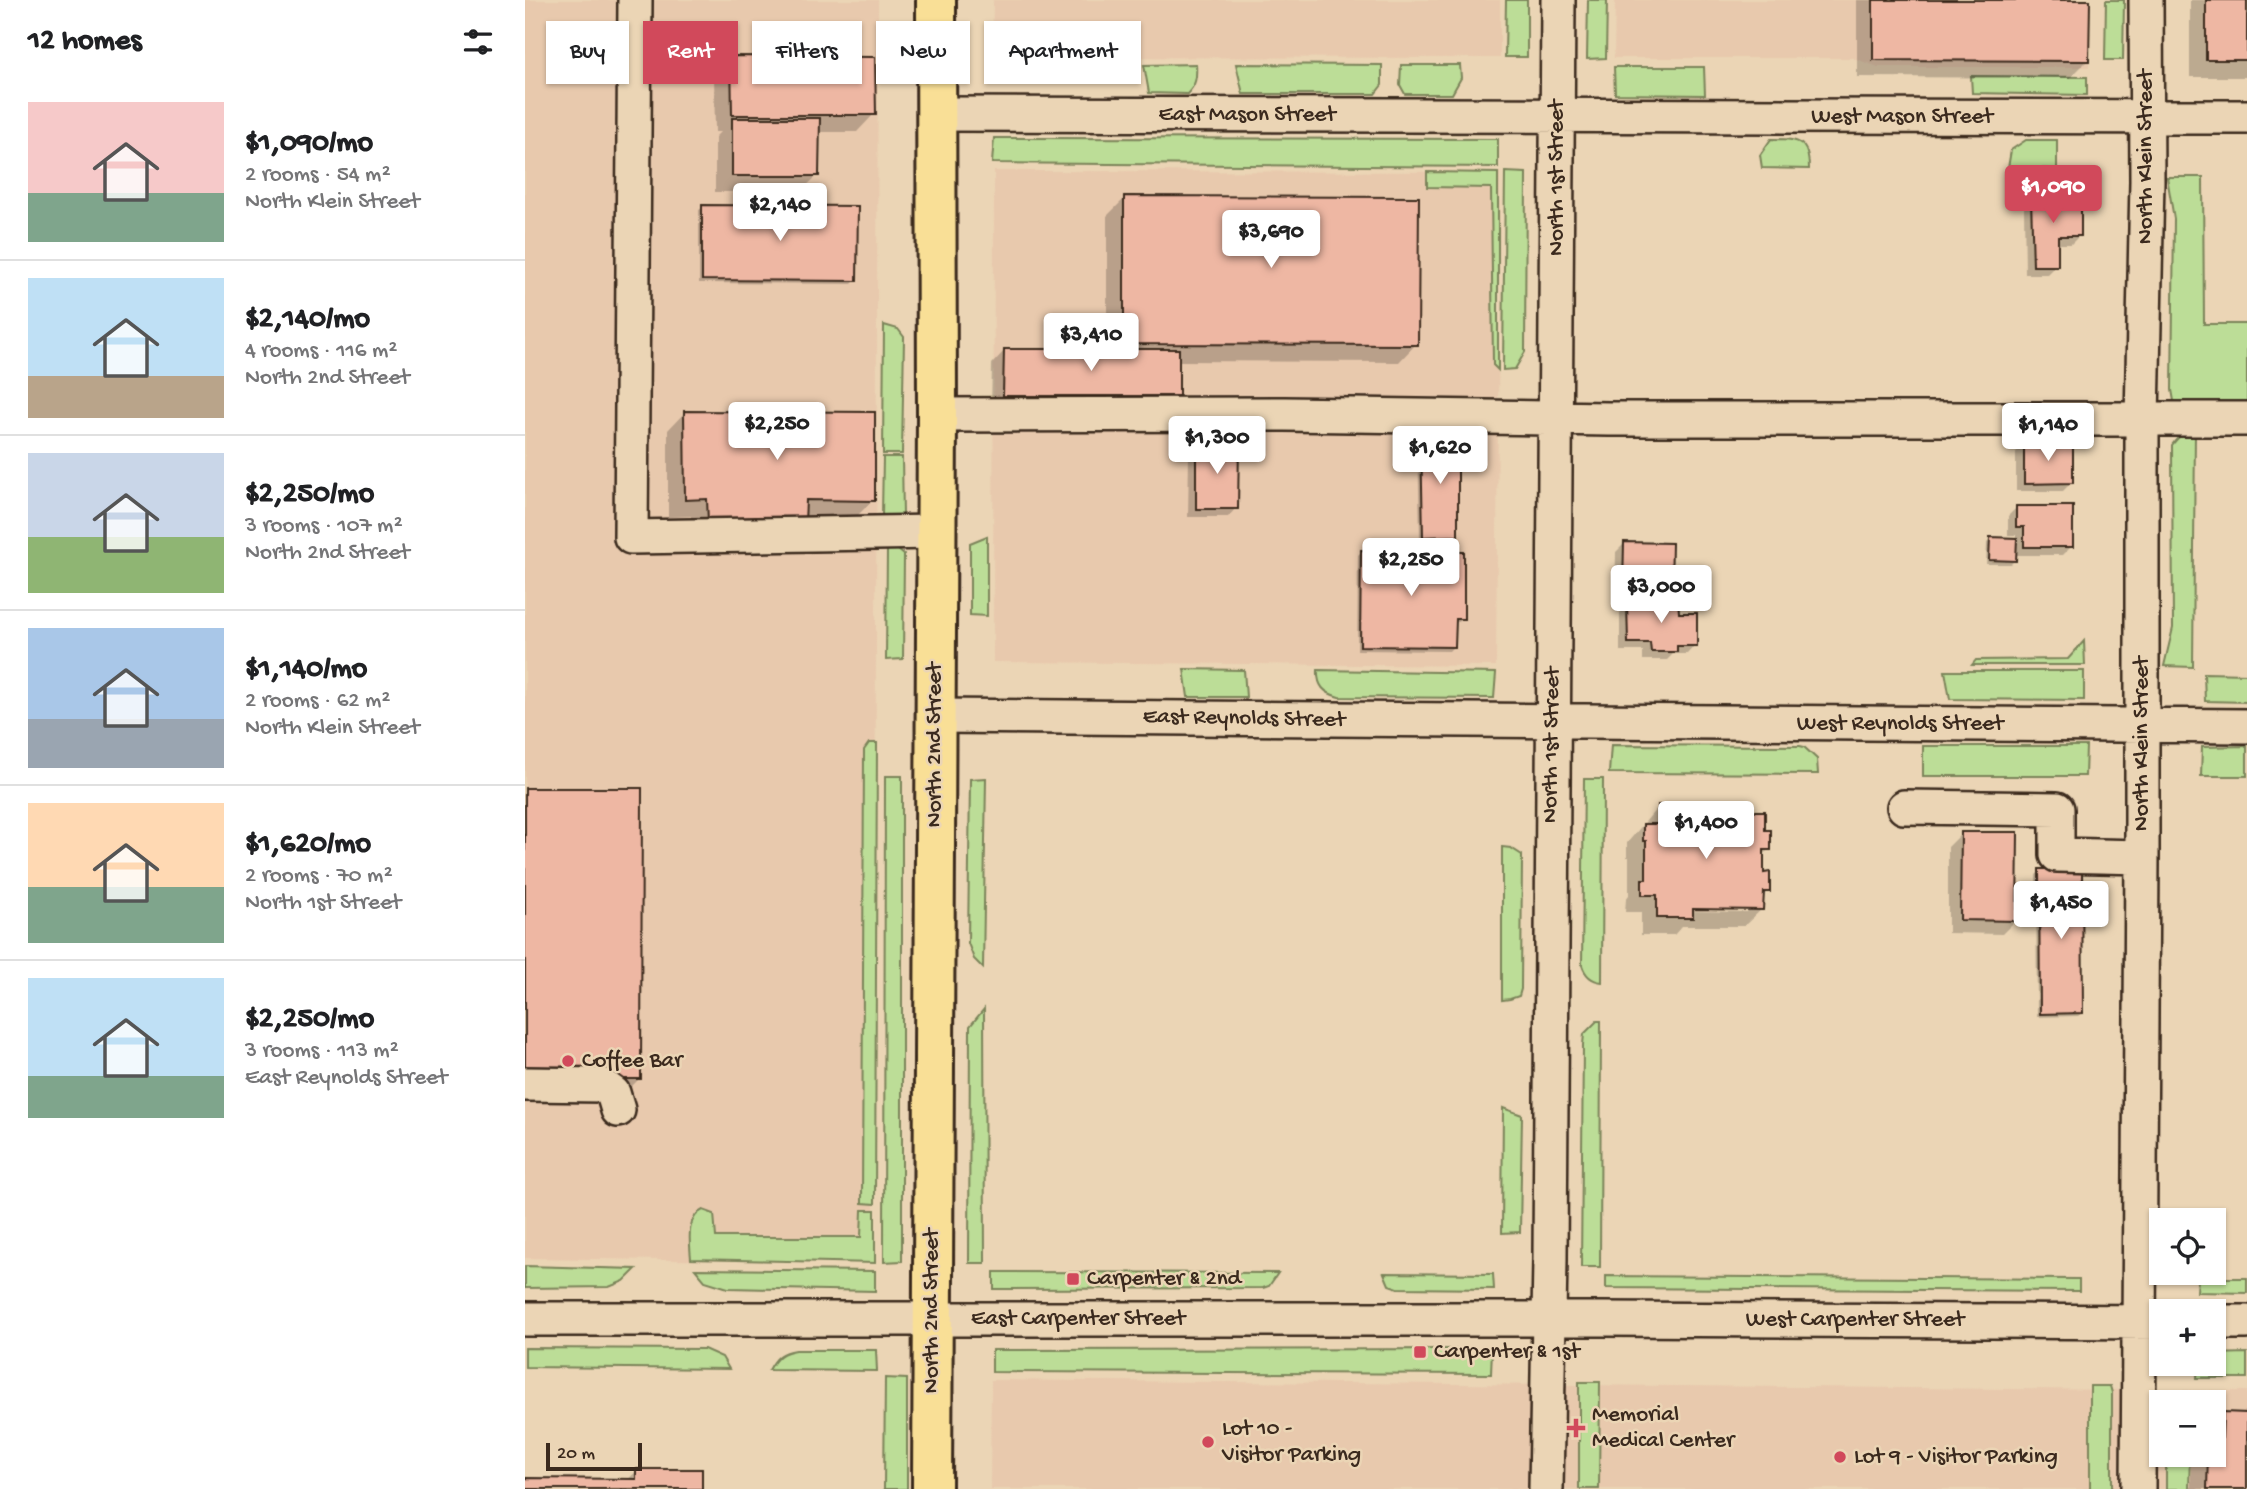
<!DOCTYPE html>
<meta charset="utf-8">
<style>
body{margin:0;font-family:"Gochi Hand",sans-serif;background:#f2f2f2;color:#202124;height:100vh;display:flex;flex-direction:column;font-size:26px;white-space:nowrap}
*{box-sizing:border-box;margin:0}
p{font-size:23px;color:#757577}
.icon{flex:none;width:38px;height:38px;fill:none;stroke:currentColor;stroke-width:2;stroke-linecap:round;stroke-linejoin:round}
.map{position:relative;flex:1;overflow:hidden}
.drawer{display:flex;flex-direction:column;background:#fff;width:525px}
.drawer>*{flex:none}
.hud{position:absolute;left:21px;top:21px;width:665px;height:63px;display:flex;gap:14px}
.controls{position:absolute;left:1624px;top:1208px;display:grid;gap:14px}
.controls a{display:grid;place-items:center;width:77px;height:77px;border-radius:0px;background:#fff;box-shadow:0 2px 5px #0004;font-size:35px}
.scale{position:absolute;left:21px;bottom:18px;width:96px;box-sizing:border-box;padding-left:7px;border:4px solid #3b2a1e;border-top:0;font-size:19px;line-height:24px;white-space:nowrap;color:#3b2a1e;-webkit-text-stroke:5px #ebd5b5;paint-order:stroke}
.price{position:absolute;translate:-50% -60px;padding:0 16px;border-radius:7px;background:#fff;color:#222;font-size:23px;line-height:46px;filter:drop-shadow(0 2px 4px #0008)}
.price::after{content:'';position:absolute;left:50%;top:42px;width:21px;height:16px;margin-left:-10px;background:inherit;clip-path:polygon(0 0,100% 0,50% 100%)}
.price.selected{background:#d1495b;color:#fff}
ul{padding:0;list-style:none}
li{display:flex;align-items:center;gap:21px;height:175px;padding:0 28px}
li+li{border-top:2px solid #e0e0e0}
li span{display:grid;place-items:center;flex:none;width:196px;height:140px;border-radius:0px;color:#555}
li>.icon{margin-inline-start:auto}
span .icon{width:84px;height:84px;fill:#fffc;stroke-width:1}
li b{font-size:30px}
h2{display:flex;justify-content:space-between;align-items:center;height:84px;padding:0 28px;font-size:30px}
.tag{padding:0 24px;border-radius:0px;background:#fff;box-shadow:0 2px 5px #0004;font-size:24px;line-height:63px}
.tag.selected{background:#d1495b;color:#fff}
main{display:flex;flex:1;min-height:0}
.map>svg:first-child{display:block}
.built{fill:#e8c9ad;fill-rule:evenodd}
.green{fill:#bcdd97;stroke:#7c845a;stroke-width:2}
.shadow{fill:#0003;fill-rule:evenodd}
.building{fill:#eeb7a3;stroke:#3b2a1e;stroke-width:2}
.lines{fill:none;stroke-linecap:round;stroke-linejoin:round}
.minor-casing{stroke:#3b2a1e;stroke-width:38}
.major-casing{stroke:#3b2a1e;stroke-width:44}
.minor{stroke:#ebd5b5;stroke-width:33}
.major{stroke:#f9df96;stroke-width:38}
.poi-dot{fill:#d1495b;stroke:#ebd5b5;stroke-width:2.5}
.labels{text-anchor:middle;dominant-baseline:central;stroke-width:5;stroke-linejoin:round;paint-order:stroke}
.street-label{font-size:23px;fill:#3b2a1e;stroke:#ebd5b5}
.poi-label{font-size:23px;fill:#3b2a1e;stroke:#ebd5b5;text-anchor:start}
</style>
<main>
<section class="drawer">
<h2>12 homes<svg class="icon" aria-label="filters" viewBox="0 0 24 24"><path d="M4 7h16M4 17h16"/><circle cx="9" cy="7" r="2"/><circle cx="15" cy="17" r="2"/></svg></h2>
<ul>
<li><span style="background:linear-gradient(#f6c9c9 65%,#7fa58c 0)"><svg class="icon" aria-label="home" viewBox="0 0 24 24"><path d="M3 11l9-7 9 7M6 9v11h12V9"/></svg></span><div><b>$1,090/mo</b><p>2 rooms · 54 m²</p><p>North Klein Street</p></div></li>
<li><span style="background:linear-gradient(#bfe0f5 70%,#b9a48a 0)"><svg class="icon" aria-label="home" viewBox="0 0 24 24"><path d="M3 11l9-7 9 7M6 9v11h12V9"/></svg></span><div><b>$2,140/mo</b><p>4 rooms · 116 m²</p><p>North 2nd Street</p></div></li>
<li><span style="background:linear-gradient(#c9d6e8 60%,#8fb573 0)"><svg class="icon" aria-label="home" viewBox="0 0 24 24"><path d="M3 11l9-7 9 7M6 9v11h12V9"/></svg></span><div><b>$2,250/mo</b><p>3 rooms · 107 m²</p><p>North 2nd Street</p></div></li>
<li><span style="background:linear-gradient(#a9c7e8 65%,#9aa5b1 0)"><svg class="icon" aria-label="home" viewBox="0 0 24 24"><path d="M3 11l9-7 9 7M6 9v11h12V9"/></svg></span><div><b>$1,140/mo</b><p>2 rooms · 62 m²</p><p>North Klein Street</p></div></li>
<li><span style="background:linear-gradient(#ffd9b3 60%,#7fa58c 0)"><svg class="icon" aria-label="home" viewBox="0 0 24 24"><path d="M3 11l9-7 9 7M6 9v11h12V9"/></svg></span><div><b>$1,620/mo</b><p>2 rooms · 70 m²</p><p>North 1st Street</p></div></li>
<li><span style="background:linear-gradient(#bfe0f5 70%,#7fa58c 0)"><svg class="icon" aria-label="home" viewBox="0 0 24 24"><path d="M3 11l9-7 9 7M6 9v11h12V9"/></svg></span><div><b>$2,250/mo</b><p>3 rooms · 113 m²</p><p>East Reynolds Street</p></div></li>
</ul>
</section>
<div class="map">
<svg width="1722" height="1489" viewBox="0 0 1722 1489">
<rect width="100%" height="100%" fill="#ebd5b5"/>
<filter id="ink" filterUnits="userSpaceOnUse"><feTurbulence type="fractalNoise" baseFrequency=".0143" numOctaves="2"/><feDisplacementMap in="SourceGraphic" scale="14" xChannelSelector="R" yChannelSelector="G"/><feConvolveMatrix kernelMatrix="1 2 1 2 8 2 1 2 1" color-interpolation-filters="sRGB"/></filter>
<g filter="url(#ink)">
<path class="built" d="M0,0H353L349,1263L0,1258Z
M468,0H975V58L467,57Z
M1090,0H1565L1564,67H1353L1328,58H1089Z
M469,171L975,172L971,666L468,662Z
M466,1380L1722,1391V1489H465ZM1636,1402H1689V1454H1636Z"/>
<path class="green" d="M981,0H1002V57H980Z
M1063,0H1082L1081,58L1062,59Z
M1581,0H1599L1598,60H1580Z
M671,64C672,77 671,85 662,94L624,93L619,65Z
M711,64L857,65V85L850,94H718Z
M876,65H935L936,78L927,94H880L875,85Z
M1089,67H1179L1180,95L1090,94Z
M1446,76L1562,77V95L1447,93Z
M469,138L973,139V167L467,163Z
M1246,139C1272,139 1284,139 1284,169L1237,168L1235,155Z
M1501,140H1532V169L1483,168L1486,150Z
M902,172L973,173V370L968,365L966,188L902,187Z
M980,172L1001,173L1000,352L990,369L978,370Z
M1642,177H1678L1679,324H1722V410L1656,406L1649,401L1647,390L1649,219Z
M359,325L373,329L379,337L377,454H358Z
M1670,429L1668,667L1639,666L1648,628L1647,445C1654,436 1659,431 1670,429Z
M358,457H377L378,516H357Z
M462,536V616L445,615V543Z
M362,550H373L379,555L378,659L361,660Z
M1559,641L1560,665H1447L1451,660L1543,659Z
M659,669L719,670L721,697H663Z
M793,670L971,673L969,698L814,697C799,693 792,686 793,670Z
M1420,671H1559V700L1425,699Z
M1679,673L1722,674V702L1680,701Z
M344,743H352L350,1204L337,1203L339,750Z
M1086,745L1275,746L1279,747L1292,759L1293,774L1084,773Z
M1398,746H1561L1560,776H1398Z
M1722,746V776H1676L1677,747Z
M360,776H377V1261L359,1262Z
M461,778L458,968L449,959L443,943L445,779Z
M1059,779H1078L1077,982C1067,981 1060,975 1057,965Z
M977,847L986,848L997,855L996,989L994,996L985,999L977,1000Z
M459,1009L460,1263H444L445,1026Z
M1072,1021H1076L1075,1267H1056L1058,1045L1059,1034Z
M978,1108L997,1115L995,1232L977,1233Z
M178,1210L189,1214L191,1237H336L337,1210H350V1263L166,1259C165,1243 160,1218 178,1210Z
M0,1266L111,1269L99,1281L84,1287L0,1288Z
M170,1269L350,1271V1291L203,1288L180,1281Z
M469,1272L753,1273L744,1286L738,1288L469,1289Z
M859,1273L968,1274L969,1289L873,1288L864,1285Z
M1081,1276L1554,1279V1291L1081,1288Z
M1673,1278H1722V1293L1672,1292Z
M0,1348L179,1349L197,1357L204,1369L0,1367Z
M967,1349L966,1374L467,1372V1350Z
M271,1350H351L352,1371L244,1370C251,1357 257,1352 271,1350Z
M1722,1353V1378H1672L1673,1363H1689V1354Z
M360,1378L382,1379V1489H359Z
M1054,1382H1075L1074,1489H1054Z
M1565,1386H1585L1587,1393V1489H1565Z
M1641,1454H1665L1664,1489H1641Z"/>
<path class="shadow" d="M1332,0H1563L1562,61L1545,78L1332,77Z
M1665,0H1722V77H1665Z
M206,58L349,114L332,132H293V175L275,192H190V137L195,132H190L189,75Z
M1522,192L1555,235L1546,244H1531V265L1522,274H1500L1499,208L1507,199L1515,200Z
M600,198L891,344L874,362L652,361V396L639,409L466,408L467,364L480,350L582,351V216Z
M178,207L331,280L327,284L174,283V210Z
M160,412L348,500L331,517H279L166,539V516L143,517V430Z
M897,437L932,535L928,539L895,540L893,441Z
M1500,444L1546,483L1538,491H1491V452Z
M672,445L711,508L703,517H663L664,454Z
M1492,507L1546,547L1538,555H1490V560L1486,564H1461L1462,543L1465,539H1491V535H1483V516Z
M1099,544L1144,588L1136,596H1090L1091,552Z
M837,551L937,618L933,622H929L928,647L924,651L832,650L833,555Z
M1126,600L1152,615L1170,645L1162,654H1148L1142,660H1118V651H1095V613L1103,604H1121Z
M0,790L115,1078L102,1091H0Z
M1133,807L1168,813L1238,832L1244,849L1238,855L1237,874L1243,891L1237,897V909L1219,926H1157L1149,935H1116V912H1100L1101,899L1104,895V857H1102V843ZM1159,908H1225L1222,912L1159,911Z
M1436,834L1490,921L1477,934L1423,933V847Z
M1515,871L1557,1013L1553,1016L1512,1017L1511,875Z
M1698,1414H1722V1489H1666V1457L1669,1454H1689V1424Z
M112,1471L175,1489H0V1480L101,1481Z"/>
<path class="building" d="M1348,0H1565L1564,61L1348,60Z
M1681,0H1722V60H1681Z
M206,56L350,57L351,115H207Z
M207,118H295L294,176H207Z
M1521,191H1544V199H1556V236H1533V266H1508L1506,198H1521Z
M599,196L894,197L893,345L599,344Z
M177,205L333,206L332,281L177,280Z
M479,349H654V396H478Z
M159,411L350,412V501L281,500L280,523L183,522L182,499L160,500Z
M896,436H933V536L898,537Z
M1499,442H1548V483L1499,484Z
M671,443H714L713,509H671Z
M1491,506H1548V547H1499V527H1491Z
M1465,537L1492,538L1491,561L1464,560Z
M1099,542L1147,543L1146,588H1098Z
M836,550L939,552V619H931L930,647L835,646Z
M1125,598H1153L1154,613H1172V646H1152V652H1126L1125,643H1103L1102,602L1125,603Z
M0,788H117L116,1079H0Z
M1133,805H1170V811H1240V830H1246V850H1239V873L1245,872V892H1239L1238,910L1168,909V918H1132V895H1117V879H1121V841H1118V824H1133Z
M1436,832H1493L1492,921L1435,920Z
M1514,869H1557L1558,1013L1515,1014Z
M1698,1412L1722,1413V1489H1682L1683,1454H1689V1438H1697Z
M111,1469H177V1489H0V1478L111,1479Z"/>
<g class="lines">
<g class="minor-casing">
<path id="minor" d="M110,0L106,537L411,532
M412,114L1722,117
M412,415L760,414L1084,419H1722
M410,716L1722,726
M1379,807L1532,809V855L1617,857
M0,1084L77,1085L88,1093L93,1110
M0,1319H1078L1636,1322
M1689,1322H1722
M1021,1489L1025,1259L1033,0
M1613,1489L1617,857V419L1622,181L1621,0"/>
</g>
<g class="major-casing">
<path id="major" d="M407,1489L412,415L411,0"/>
</g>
<use href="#minor" class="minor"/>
<use href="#major" class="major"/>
</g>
</g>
<g class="poi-dot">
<circle cx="43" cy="1061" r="7"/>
<rect x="541" y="1272" width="14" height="14" rx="3.5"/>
<rect x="888" y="1345" width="14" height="14" rx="3.5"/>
<path d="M1047.5 1417.5h7v7h7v7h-7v7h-7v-7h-7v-7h7z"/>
<circle cx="683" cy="1442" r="7"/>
<circle cx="1315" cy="1457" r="7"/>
</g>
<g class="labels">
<g class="street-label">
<text x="722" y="115">East Mason Street</text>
<text x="1377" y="117">West Mason Street</text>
<text transform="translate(1621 157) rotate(-90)">North Klein Street</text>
<text transform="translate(1032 178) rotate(-90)">North 1st Street</text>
<text transform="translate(719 719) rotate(1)">East Reynolds Street</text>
<text x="1375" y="724">West Reynolds Street</text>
<text transform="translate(1617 744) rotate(-90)">North Klein Street</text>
<text transform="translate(410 745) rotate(-90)">North 2nd Street</text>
<text transform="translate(1027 745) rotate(-89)">North 1st Street</text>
<text transform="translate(407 1311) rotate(-90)">North 2nd Street</text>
<text x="553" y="1319">East Carpenter Street</text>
<text x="1330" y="1320">West Carpenter Street</text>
</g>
<g class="poi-label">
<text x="57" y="1061">Coffee Bar</text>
<text x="562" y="1279">Carpenter &amp; 2nd</text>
<text x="909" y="1352">Carpenter &amp; 1st</text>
<text x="1067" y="1415">Memorial<tspan x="1067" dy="26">Medical Center</tspan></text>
<text x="697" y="1429">Lot 10 -<tspan x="697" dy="26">Visitor Parking</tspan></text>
<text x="1329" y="1457">Lot 9 - Visitor Parking</text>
</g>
</g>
</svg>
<div class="controls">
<a><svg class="icon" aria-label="locate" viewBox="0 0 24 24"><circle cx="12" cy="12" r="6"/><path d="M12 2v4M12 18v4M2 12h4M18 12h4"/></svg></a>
<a>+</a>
<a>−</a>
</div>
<div class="scale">20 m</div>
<b class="price selected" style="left:1528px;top:225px">$1,090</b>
<b class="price" style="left:255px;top:243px">$2,140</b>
<b class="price" style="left:746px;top:270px">$3,690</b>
<b class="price" style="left:566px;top:373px">$3,410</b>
<b class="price" style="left:252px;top:462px">$2,250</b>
<b class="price" style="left:1523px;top:463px">$1,140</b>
<b class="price" style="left:692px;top:476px">$1,300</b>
<b class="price" style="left:915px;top:486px">$1,620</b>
<b class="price" style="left:886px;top:598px">$2,250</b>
<b class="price" style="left:1136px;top:625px">$3,000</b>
<b class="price" style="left:1181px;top:861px">$1,400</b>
<b class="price" style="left:1536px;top:941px">$1,450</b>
<div class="hud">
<a class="tag">Buy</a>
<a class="tag selected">Rent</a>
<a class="tag">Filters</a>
<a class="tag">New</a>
<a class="tag">Apartment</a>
</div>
</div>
</main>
